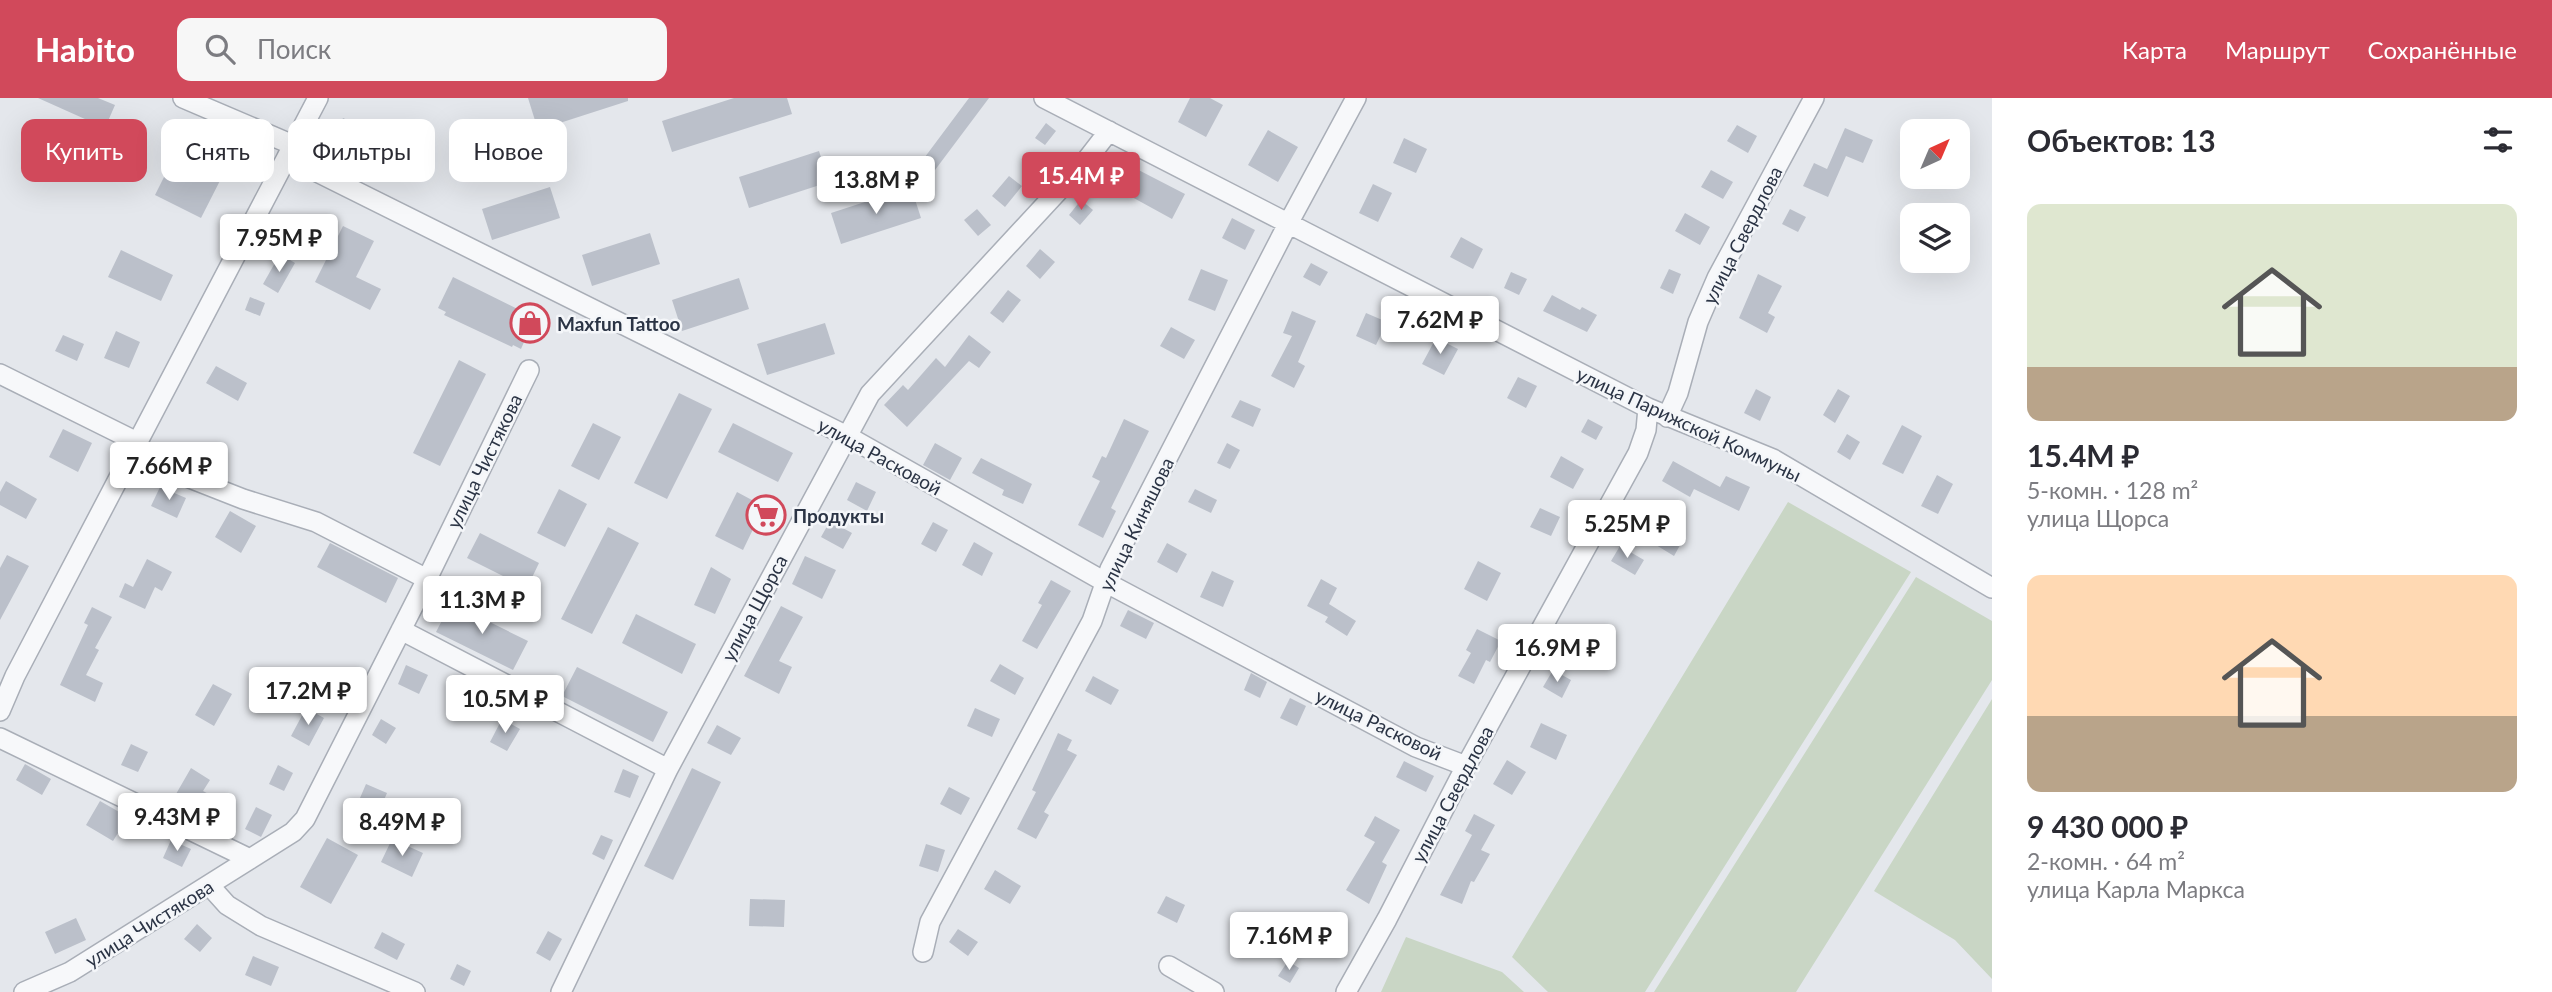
<!DOCTYPE html>
<html lang="ru">
<meta charset="utf-8">
<style>
body{margin:0;font-family:Lato,sans-serif;background:#f7f7f7;color:#2b2b33;height:100vh;display:flex;flex-direction:column;font-size:26px;white-space:nowrap}
*{box-sizing:border-box;margin:0}
p{font-size:23px;color:#7c7c81}
.icon{flex:none;width:38px;height:38px;fill:none;stroke:currentColor;stroke-width:2;stroke-linecap:round;stroke-linejoin:round}
.map{position:relative;flex:1;overflow:hidden}
.panel{display:flex;flex-direction:column;background:#fff;width:560px}
.panel>*{flex:none}
.banner{position:absolute;left:21px;top:21px;width:665px;height:63px;display:flex;gap:14px}
.needle{width:46px;rotate:44deg}
.fabs{position:absolute;left:1900px;top:21px;display:grid;gap:14px}
.fabs a{display:grid;place-items:center;width:70px;height:70px;border-radius:14px;background:#fff;box-shadow:0 7px 28px #0002;font-size:35px}
.price{position:absolute;translate:-50% -60px;padding:0 16px;border-radius:7px;background:#fff;color:#222;font-size:23px;line-height:46px;filter:drop-shadow(0 2px 4px #0008)}
.price::after{content:'';position:absolute;left:50%;top:42px;width:21px;height:16px;margin-left:-10px;background:inherit;clip-path:polygon(0 0,100% 0,50% 100%)}
.price.selected{background:#d1495b;color:#fff}
ul{padding:0;list-style:none}
li{display:grid;align-content:center;gap:14px;height:371px;padding:0 35px}
li span{display:grid;place-items:center;height:217px;border-radius:14px;color:#555}
li>.icon{margin-inline-start:auto}
span .icon{width:126px;height:126px;fill:#fffc;stroke-width:1}
li b{font-size:30px}
h2{display:flex;justify-content:space-between;align-items:center;height:84px;padding:0 35px;font-size:30px}
.chip{padding:0 24px;border-radius:14px;background:#fff;box-shadow:0 7px 28px #0002;font-size:24px;line-height:63px}
.chip.selected{background:#d1495b;color:#fff}
header{display:flex;align-items:center;gap:42px;box-sizing:border-box;height:98px;padding:0 35px;background:#d1495b;color:#fff}
header strong{font-size:33px}
nav{display:flex;gap:38px;margin-inline-start:auto;font-size:24px}
.search{width:490px;height:63px;background:#f7f7f7;display:flex;align-items:center;gap:18px;box-sizing:border-box;padding:0 24px;border-radius:14px;color:#7c7c81;font-size:26px}
main{display:flex;flex:1;min-height:0}
.map>svg:first-child{display:block}
.green{fill:#c9d6c5}
.building{fill:#bbc0ca}
.lines{fill:none;stroke-linecap:round;stroke-linejoin:round}
.minor-casing{stroke:#a9aeb7;stroke-width:22}
.minor{stroke:#f7f8fa;stroke-width:19}
.labels{text-anchor:middle;dominant-baseline:central;stroke-width:5;stroke-linejoin:round;paint-order:stroke}
.street-label{font-size:19px;fill:#2b3445;stroke:#f4f6f9}
.poi-label{font-size:19px;font-weight:bold;fill:#2b3445;stroke:#f4f6f9;text-anchor:start}
</style>
<header>
<strong>Habito</strong>
<div class="search"><svg class="icon" aria-label="search" viewBox="0 0 24 24"><circle cx="10" cy="10" r="6"/><path d="M15 15l6 6"/></svg>Поиск</div>
<nav><a>Карта</a><a>Маршрут</a><a>Сохранённые</a></nav>
</header>
<main>
<div class="map">
<svg width="1992" height="894" viewBox="0 0 1992 894">
<rect width="100%" height="100%" fill="#e4e7ec"/>
<path class="green" d="M1788,404L1911,474L1645,894H1548L1512,859Z
M1916,479L1992,523V582L1796,894H1654Z
M1992,601V881L1955,842L1874,793Z
M1406,839L1502,874L1524,894H1381Z"/>
<path class="building" d="M38,0H98L115,7L105,30Z
M528,0H628V3L538,32Z
M734,0H787L792,16L672,54L662,23Z
M969,0H989L929,80L916,71Z
M1190,0H1210L1223,7L1206,39L1178,24Z
M343,20L372,33L359,64L330,51Z
M1046,25L1056,33L1045,47L1035,40Z
M1737,27L1757,38L1748,55L1727,43Z
M1845,30L1873,42L1863,65L1846,58L1828,99L1803,88L1814,65L1827,71Z
M1268,32L1298,49L1278,84L1248,67Z
M184,39L230,63L201,120L155,97Z
M1404,40L1427,51L1416,75L1393,65Z
M819,53L829,84L749,110L739,79Z
M1123,64L1185,96L1172,121L1110,87Z
M1711,72L1733,84L1723,101L1701,89Z
M1009,78L1022,88L1005,109L992,98Z
M1373,86L1392,95L1378,124L1359,115Z
M550,89L560,120L492,142L482,111Z
M911,89L921,120L841,146L831,115Z
M1081,102L1093,112L1080,127L1069,117Z
M977,111L991,127L978,138L964,122Z
M1790,111L1806,119L1798,134L1782,126Z
M1685,115L1710,129L1700,147L1675,133Z
M1232,120L1255,132L1245,152L1222,140Z
M343,128L374,143L356,179L381,191L370,212L315,184Z
M650,135L660,166L592,188L582,157Z
M1461,139L1483,151L1473,171L1450,159Z
M1040,151L1055,164L1040,181L1026,168Z
M121,152L173,177L161,203L108,179Z
M280,156L295,165L278,195L263,186Z
M1311,165L1328,174L1320,188L1303,179Z
M1201,171L1228,182L1215,213L1188,202Z
M1669,171L1681,176L1673,196L1660,190Z
M1511,174L1527,181L1519,197L1504,190Z
M1758,176L1782,188L1768,215L1775,219L1767,235L1739,220Z
M453,179L542,223L533,240L527,237L521,251L513,247L512,249L444,217L446,214L438,210Z
M739,180L749,211L682,233L672,202Z
M1008,192L1021,202L1003,225L990,215Z
M1552,197L1580,212L1582,209L1597,217L1587,234L1543,213Z
M250,199L265,205L260,218L245,212Z
M1292,213L1316,223L1298,264L1305,268L1294,290L1271,278L1292,238L1283,235Z
M1366,215L1387,224L1376,247L1356,238Z
M825,225L835,256L767,277L757,246Z
M1171,229L1195,242L1184,261L1160,248Z
M116,233L140,244L129,270L104,260Z
M63,237L84,246L77,263L55,253Z
M969,237L991,254L979,270L969,263L907,329L884,307L903,287L908,292L936,260L945,269Z
M1436,240L1458,251L1444,277L1422,266Z
M459,262L486,276L440,368L413,355Z
M216,268L247,285L238,303L206,285Z
M1518,279L1537,288L1526,310L1507,300Z
M1756,291L1771,299L1760,323L1744,315Z
M1838,291L1850,298L1835,325L1823,317Z
M679,295L712,311L667,401L634,385Z
M1240,302L1261,311L1253,329L1231,319Z
M1124,321L1149,333L1111,410L1116,413L1103,440L1078,427L1100,383L1092,379L1102,358L1106,360Z
M1588,321L1603,329L1596,342L1581,334Z
M593,325L621,339L599,382L571,368Z
M733,325L793,355L778,384L718,354Z
M1902,327L1922,338L1903,376L1882,366Z
M63,331L92,345L78,374L49,359Z
M1847,336L1860,344L1850,362L1837,354Z
M935,345L962,360L950,382L923,367Z
M1227,345L1240,352L1230,371L1217,365Z
M1561,358L1584,371L1573,391L1550,379Z
M981,360L1032,386L1023,406L1002,397L1004,392L972,375Z
M1673,363L1720,389L1726,378L1750,389L1739,413L1694,391L1690,399L1662,383Z
M1937,377L1953,386L1938,416L1921,408Z
M6,383L37,401L26,421L0,407V394Z
M856,384L876,394L867,413L847,402Z
M160,389L186,400L177,420L151,408Z
M559,391L587,406L565,449L537,435Z
M1195,391L1217,402L1211,415L1188,404Z
M737,394L774,414L767,429L757,423L743,452L715,438Z
M1540,410L1560,419L1551,438L1530,429Z
M230,413L256,428L241,455L215,439Z
M830,423L852,435L843,451L821,439Z
M933,424L948,432L936,454L921,446Z
M608,429L639,445L592,536L561,521Z
M1665,430L1684,440L1674,458L1656,447Z
M480,435L539,465L527,490L467,460Z
M974,444L993,455L982,478L962,467Z
M330,445L398,480L386,505L317,469Z
M1167,445L1187,456L1177,475L1157,464Z
M1620,448L1644,462L1635,477L1611,463Z
M7,457L29,468L0,522V470Z
M805,458L836,472L822,501L792,486Z
M147,461L172,474L162,493L155,489L145,511L119,499L125,485L133,489Z
M1478,463L1501,475L1487,503L1464,491Z
M711,469L731,481L715,516L694,507Z
M1212,473L1234,483L1223,509L1200,499Z
M1321,481L1337,490L1329,506L1356,523L1347,538L1325,524L1328,519L1307,508Z
M1051,482L1071,493L1037,551L1022,543L1042,507L1038,505Z
M451,505L528,543L513,572L436,534Z
M781,508L803,519L779,563L792,569L779,596L744,578Z
M92,509L112,519L95,550L99,552L86,577L103,585L95,604L60,587L88,527L84,525Z
M1128,512L1154,525L1146,541L1120,528Z
M636,516L696,546L682,576L622,545Z
M1581,529L1602,540L1592,559L1572,548Z
M1477,531L1501,543L1490,564L1486,562L1474,586L1458,578L1471,555L1466,552Z
M1000,566L1024,580L1015,597L990,583Z
M406,567L428,577L419,596L398,586Z
M577,569L668,614L653,644L562,598Z
M264,572L281,581L268,608L251,599Z
M1553,572L1571,582L1562,600L1543,589Z
M1251,575L1267,584L1260,600L1244,592Z
M1093,578L1119,592L1111,607L1085,593Z
M213,586L232,596L214,628L195,617Z
M1290,600L1306,608L1297,628L1280,620Z
M306,610L324,620L309,648L291,638Z
M975,610L1000,621L992,639L967,628Z
M381,621L396,630L386,646L372,637Z
M502,621L520,631L507,653L490,644Z
M1541,625L1567,637L1556,662L1530,649Z
M717,627L741,640L731,657L707,645Z
M1058,635L1072,642L1067,652L1077,657L1044,714L1049,717L1036,741L1017,731L1036,694L1032,692Z
M131,646L148,654L138,674L121,667Z
M1507,662L1526,674L1512,697L1493,686Z
M1404,663L1434,678L1426,694L1396,679Z
M25,666L51,681L42,697L16,682Z
M278,667L293,675L284,693L269,686Z
M191,670L210,682L203,693L227,706L220,719L176,696Z
M692,670L721,684L673,782L644,768Z
M623,671L639,678L630,700L614,694Z
M366,686L387,695L378,716L357,707Z
M949,689L970,700L961,717L940,706Z
M100,703L128,719L113,743L86,727Z
M256,709L272,717L261,739L245,731Z
M1474,716L1495,727L1481,752L1490,756L1474,784L1471,783L1462,806L1440,797L1472,737L1465,733Z
M1375,718L1400,732L1382,764L1387,767L1369,806L1346,792L1375,744L1364,738Z
M601,737L613,742L604,762L592,756Z
M327,740L358,757L331,806L300,789Z
M392,741L423,755L412,779L381,764Z
M171,742L191,751L182,769L163,760Z
M926,746L945,752L938,774L919,768Z
M995,772L1021,788L1010,806L984,791Z
M1166,798L1185,807L1177,825L1157,815Z
M750,801L785,802L784,829L749,828Z
M76,820L86,842L55,856L45,834Z
M197,826L212,840L200,854L184,841Z
M958,831L978,844L968,858L949,844Z
M548,833L562,841L550,863L536,855Z
M382,834L405,846L397,862L374,850Z
M253,858L279,869L271,888L245,877Z
M1288,863L1299,870L1290,885L1278,878Z
M457,866L471,873L464,888L450,881Z"/>
<g class="lines">
<g class="minor-casing">
<path id="minor" d="M183,0L293,47
M1044,0L1648,310L1773,361L1992,490
M287,59L847,338L1105,484L1416,649L1466,668
M0,276L137,344
M1667,319L1678,295L1698,224L1717,180L1814,0
M131,357L243,401L316,424L427,481
M401,532L668,671
M0,613L15,578L318,0
M0,640L250,761
M209,787L227,807L261,828L415,894
M923,854L930,824L1092,523L1110,471L1289,124L1356,0
M1169,868L1214,894
M24,894L70,874L293,734L305,721L427,481L529,272
M561,894L668,671L870,296L1085,64L1109,33
M1346,894L1387,821L1466,668L1638,355L1646,332L1648,310"/>
</g>
<use href="#minor" class="minor"/>
</g>
<defs>
<g id="shop-ring" transform="scale(2.0125)"><circle r="9.5" fill="#f4f6f9" stroke="#d1495b" stroke-width="1.5"/><path d="M-5-2.5h2.3a2.7 3.5 0 0 1 5.4 0H5L5.5 6h-11ZM-1.5-2.5h3a1.5 2.3 0 0 0-3 0Z" fill="#d1495b"/></g>
<g id="supermarket-ring" transform="scale(2.0125)"><circle r="9.5" fill="#f4f6f9" stroke="#d1495b" stroke-width="1.5"/><path d="M-6-5.5h2.5l.6 2H6L4.5 2H-2.5L-4.4-4H-6ZM-1.5 3.2a1.3 1.3 0 1 0 .1 0ZM3 3.2a1.3 1.3 0 1 0 .1 0Z" fill="#d1495b"/></g>
</defs>
<g fill-rule="evenodd">
<use href="#shop-ring" x="530" y="225"/>
<use href="#supermarket-ring" x="766" y="417"/>
</g>
<g class="labels">
<g class="street-label">
<text transform="translate(1742 137) rotate(-63)">улица Свердлова</text>
<text transform="translate(1689 326) rotate(25)">улица Парижской Коммуны</text>
<text transform="translate(880 358) rotate(29)">улица Расковой</text>
<text transform="translate(484 363) rotate(-64)">улица Чистякова</text>
<text transform="translate(1136 426) rotate(-64)">улица Киняшова</text>
<text transform="translate(754 510) rotate(-62)">улица Щорса</text>
<text transform="translate(1379 626) rotate(26)">улица Расковой</text>
<text transform="translate(1452 696) rotate(-62)">улица Свердлова</text>
<text transform="translate(149 825) rotate(-32)">улица Чистякова</text>
</g>
<g class="poi-label">
<text x="557" y="225">Maxfun Tattoo</text>
<text x="793" y="417">Продукты</text>
</g>
</g>
</svg>
<div class="fabs">
<a><svg class="needle" viewBox="-14 -14 28 28"><path d="M0-13l5 13h-10z" fill="#e53935"/><path d="M0 13l5-13h-10z" fill="#7c7c81"/></svg></a>
<a><svg class="icon" aria-label="layers" viewBox="0 0 24 24"><path d="M12 4l9 5-9 5-9-5zM3 14l9 5 9-5"/></svg></a>
</div>
<b class="price selected" style="left:1081px;top:114px">15.4M ₽</b>
<b class="price" style="left:876px;top:118px">13.8M ₽</b>
<b class="price" style="left:279px;top:176px">7.95M ₽</b>
<b class="price" style="left:1440px;top:258px">7.62M ₽</b>
<b class="price" style="left:169px;top:404px">7.66M ₽</b>
<b class="price" style="left:1627px;top:462px">5.25M ₽</b>
<b class="price" style="left:482px;top:538px">11.3M ₽</b>
<b class="price" style="left:1557px;top:586px">16.9M ₽</b>
<b class="price" style="left:308px;top:629px">17.2M ₽</b>
<b class="price" style="left:505px;top:637px">10.5M ₽</b>
<b class="price" style="left:177px;top:755px">9.43M ₽</b>
<b class="price" style="left:402px;top:760px">8.49M ₽</b>
<b class="price" style="left:1289px;top:874px">7.16M ₽</b>
<div class="banner">
<a class="chip selected">Купить</a>
<a class="chip">Снять</a>
<a class="chip">Фильтры</a>
<a class="chip">Новое</a>
</div>
</div>
<section class="panel">
<h2>Объектов: 13<svg class="icon" aria-label="filters" viewBox="0 0 24 24"><path d="M4 7h16M4 17h16"/><circle cx="9" cy="7" r="2"/><circle cx="15" cy="17" r="2"/></svg></h2>
<ul>
<li><span style="background:linear-gradient(#dfe7d0 75%,#b9a48a 0)"><svg class="icon" aria-label="home" viewBox="0 0 24 24"><path d="M3 11l9-7 9 7M6 9v11h12V9"/></svg></span><div><b>15.4M ₽</b><p>5-комн. · 128 m²</p><p>улица Щорса</p></div></li>
<li><span style="background:linear-gradient(#ffd9b3 65%,#b9a48a 0)"><svg class="icon" aria-label="home" viewBox="0 0 24 24"><path d="M3 11l9-7 9 7M6 9v11h12V9"/></svg></span><div><b>9 430 000 ₽</b><p>2-комн. · 64 m²</p><p>улица Карла Маркса</p></div></li>
</ul>
</section>
</main>
